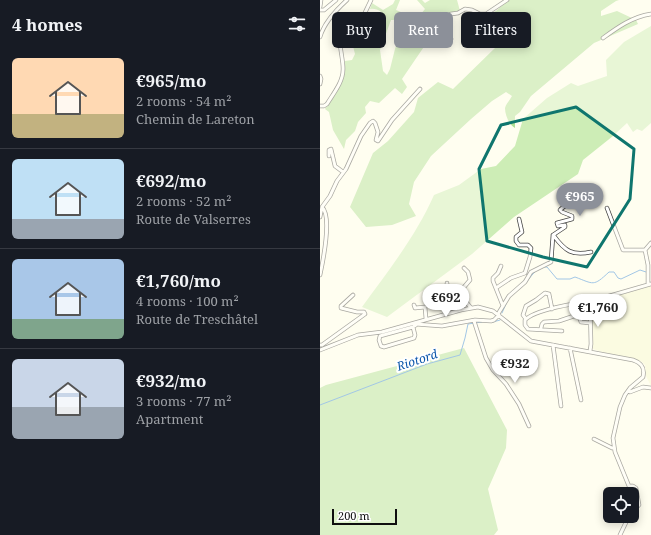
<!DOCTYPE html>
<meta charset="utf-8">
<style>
body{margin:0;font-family:"Noto Serif",serif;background:#242831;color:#f1f3f6;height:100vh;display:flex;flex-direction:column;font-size:15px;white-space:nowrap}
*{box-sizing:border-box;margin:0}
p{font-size:13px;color:#9ea1a6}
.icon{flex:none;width:22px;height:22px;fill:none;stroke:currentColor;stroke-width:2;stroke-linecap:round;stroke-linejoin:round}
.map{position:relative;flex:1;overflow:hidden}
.side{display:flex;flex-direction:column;background:#171b24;width:320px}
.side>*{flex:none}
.hud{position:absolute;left:12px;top:12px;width:259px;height:36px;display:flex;gap:8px}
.fabs{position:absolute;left:283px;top:487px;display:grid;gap:8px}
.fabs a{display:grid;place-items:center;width:36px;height:36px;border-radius:6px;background:#171b24;box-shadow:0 2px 10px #0003;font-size:20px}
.scale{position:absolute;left:12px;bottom:10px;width:65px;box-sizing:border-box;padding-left:4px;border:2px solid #0f0f0f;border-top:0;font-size:11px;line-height:14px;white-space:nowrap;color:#0f0f0f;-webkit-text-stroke:3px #fff;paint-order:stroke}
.price{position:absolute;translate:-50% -34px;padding:0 9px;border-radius:14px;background:#fff;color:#222;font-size:13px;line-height:26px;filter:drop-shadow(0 1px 2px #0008)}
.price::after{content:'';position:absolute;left:50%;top:24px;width:12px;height:9px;margin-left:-6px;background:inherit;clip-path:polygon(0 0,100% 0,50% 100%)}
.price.on{background:#8c9099;color:#fff}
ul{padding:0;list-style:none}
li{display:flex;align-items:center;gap:12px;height:100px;padding:0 12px}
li+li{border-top:1px solid #363941}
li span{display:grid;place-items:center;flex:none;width:112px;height:80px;border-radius:6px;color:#555}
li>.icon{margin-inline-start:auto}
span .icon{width:48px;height:48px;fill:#fffc;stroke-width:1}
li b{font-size:17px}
h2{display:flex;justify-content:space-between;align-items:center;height:48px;padding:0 12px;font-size:17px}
.pill{padding:0 14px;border-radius:6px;background:#171b24;box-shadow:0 2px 10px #0003;font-size:14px;line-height:36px}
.pill.on{background:#8c9099;color:#fff}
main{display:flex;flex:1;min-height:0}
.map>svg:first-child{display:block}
.farmland{fill:#f7f8ce}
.green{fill:#cdedb6}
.forest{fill:#afdf94;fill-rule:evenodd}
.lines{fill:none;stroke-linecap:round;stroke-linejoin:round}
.stream{stroke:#3185d8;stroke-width:1}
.minor-casing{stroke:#424242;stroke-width:4.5}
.minor{stroke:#fff;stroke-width:3}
.marked{fill:none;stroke:#0f766e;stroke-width:3;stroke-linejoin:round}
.labels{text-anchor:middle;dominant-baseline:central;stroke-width:4;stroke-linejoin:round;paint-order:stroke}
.water-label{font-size:12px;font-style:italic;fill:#0d57ab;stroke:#fff}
</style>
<main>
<section class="side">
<h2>4 homes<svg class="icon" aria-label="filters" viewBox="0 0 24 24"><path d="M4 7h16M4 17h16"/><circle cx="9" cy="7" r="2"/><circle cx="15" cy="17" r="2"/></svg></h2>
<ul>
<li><span style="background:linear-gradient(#ffd9b3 70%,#c2b280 0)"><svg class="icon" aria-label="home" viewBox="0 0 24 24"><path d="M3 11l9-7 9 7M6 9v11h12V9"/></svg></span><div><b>€965/mo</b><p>2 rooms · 54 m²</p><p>Chemin de Lareton</p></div></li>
<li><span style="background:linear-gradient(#bfe0f5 75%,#9aa5b1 0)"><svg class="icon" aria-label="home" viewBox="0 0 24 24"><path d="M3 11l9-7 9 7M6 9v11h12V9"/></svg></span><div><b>€692/mo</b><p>2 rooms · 52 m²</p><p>Route de Valserres</p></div></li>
<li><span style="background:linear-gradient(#a9c7e8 75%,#7fa58c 0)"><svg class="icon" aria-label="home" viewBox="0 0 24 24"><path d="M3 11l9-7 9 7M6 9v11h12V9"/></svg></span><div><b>€1,760/mo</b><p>4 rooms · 100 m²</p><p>Route de Treschâtel</p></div></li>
<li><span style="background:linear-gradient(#c9d6e8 60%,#9aa5b1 0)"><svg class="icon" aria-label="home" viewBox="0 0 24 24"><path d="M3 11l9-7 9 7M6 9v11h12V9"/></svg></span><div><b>€932/mo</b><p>3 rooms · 77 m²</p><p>Apartment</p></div></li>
</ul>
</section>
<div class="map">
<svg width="331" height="535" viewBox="0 0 331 535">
<rect width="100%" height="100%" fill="#fffef0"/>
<path class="farmland" d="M331,285V386L326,376L325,365L322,362L315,359L292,355L273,349L271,304L273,302Z"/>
<path class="green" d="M331,26V123L322,131L317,129L313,132L307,123L293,136L263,160L258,174L194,217L152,254L67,317L42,307C68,271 96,236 114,195L139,185L161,169L176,166L195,146L203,119L227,98L251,83L258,86L287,76L286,60L304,42Z"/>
<path class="forest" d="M75,0H80L76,10L93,17L100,15L105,9L97,0H102L105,3L110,0H137L140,11L130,14L117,22L114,32L82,79L87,87L82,94L75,88L59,103L50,101L45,107L46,113L38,122L35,131L26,140L24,149L13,130L9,112L5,109C16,95 25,79 25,61L32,60L35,54L33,46H38L41,40L51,47L61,40L59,35L66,18C62,12 58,8 50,9L52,3L63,10L73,4ZM81,16L86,19L75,49L70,69L67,75L63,71L60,50L71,20H75Z
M188,0H299L296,1L281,11V16L297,11L316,20L318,24L274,43L211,96L200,112L195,116V128C189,125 185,115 185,108C186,104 190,100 192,96L186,92L172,101L151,119L111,156L94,182L89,204L96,216L72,225L46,227L30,207L53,153L68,141L94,112L98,98L118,82L133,89L175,48L184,32L181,23L169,21L163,18V16L176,11Z
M144,348L187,430L186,448L168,489L178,530L174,535H0V388L6,385Z"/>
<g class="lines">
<path class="stream" d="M225,267H227L237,279H250L255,277C274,284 273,287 289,272H294L298,278L301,279L320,270L326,272
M200,288C207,284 209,277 215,272
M182,313L186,304
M173,322L180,320
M0,405L107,364L140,355L145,338L148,324L162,322"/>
<g class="minor-casing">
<path id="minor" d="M0,7L1,0
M0,10H4L16,0
M0,37C4,23 16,10 27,0
M283,38C298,27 312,17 331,14
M131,39L119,26L118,22L131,14L138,13L145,9L152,10L160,14H166L187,0
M0,76L1,79L0,84
M0,106H4L7,104C13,94 23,82 23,70C24,59 15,34 23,26C27,22 35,23 41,21L51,0
M9,156V150L11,149L15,166L23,172
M287,208L303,250H325L331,243
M0,217L2,207L10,196L17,181L26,169L41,136L50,123L53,121L55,123L58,132L56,140L58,141L72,120L100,89
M233,235L245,227V225L238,226L237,223L252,219V216L242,212L240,210C243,206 250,204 254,200V194L252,190
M234,236C245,251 252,256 271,252
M325,250L328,265V284
M181,266L178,273L173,278V281L183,306
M0,275C3,261 12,216 2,207
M127,283V285L125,287L126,290L134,289L137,291L151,308
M176,288L191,278L205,273L210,257L211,248L208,245H199L196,241V237L202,232L199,219
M139,293L150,280L148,272L144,268
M94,305L95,308L105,307L106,319
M178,314L189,296L205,282L211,272L231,262L233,235
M206,319L203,315L206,306L216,300L225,293L229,294L232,309
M154,321L166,358L173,370L186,384L199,404L209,426
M95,324L122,326L155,320L171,321L174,320L179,315
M93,327L95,335L94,338L64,347L61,346L59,340L60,336L93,327L96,325
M221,328L222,324L224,322L239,321L257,315L259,316L261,322L270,323
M242,331L208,329L205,325V320C213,311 258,301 270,303L272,301L331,284
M0,345H2L45,314L44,312H37L21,308V306L33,295
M233,345L241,406
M250,348L261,400
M0,350L38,335L62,332L141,310L158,307L173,311L211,341L313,360C322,363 325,368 323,377L310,388L305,395L300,407L293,438L295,452L313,496L314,504L312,510
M270,351L271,344L270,303
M308,391L310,392L323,387L331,388
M274,439L292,448H294
M309,486H313L316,488L319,505L316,508H312
M300,535L309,516"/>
</g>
<use href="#minor" class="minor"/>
</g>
<path d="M0 0H331V535H0ZM256,107L314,149L310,199L267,267L223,257L167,241L159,169L181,125Z" fill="#fffef0" fill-opacity=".55" fill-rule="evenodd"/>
<path class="marked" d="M256,107L314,149L310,199L267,267L223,257L167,241L159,169L181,125Z"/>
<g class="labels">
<g class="water-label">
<text transform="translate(97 360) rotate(-19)">Riotord</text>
</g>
</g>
</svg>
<div class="fabs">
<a><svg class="icon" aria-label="locate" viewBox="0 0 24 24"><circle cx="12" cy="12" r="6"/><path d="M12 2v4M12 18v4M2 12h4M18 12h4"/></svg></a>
</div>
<div class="scale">200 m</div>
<b class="price on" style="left:260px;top:217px">€965</b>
<b class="price" style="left:126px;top:318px">€692</b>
<b class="price" style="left:278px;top:328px">€1,760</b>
<b class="price" style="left:195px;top:384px">€932</b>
<div class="hud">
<a class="pill">Buy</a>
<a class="pill on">Rent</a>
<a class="pill">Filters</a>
</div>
</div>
</main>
